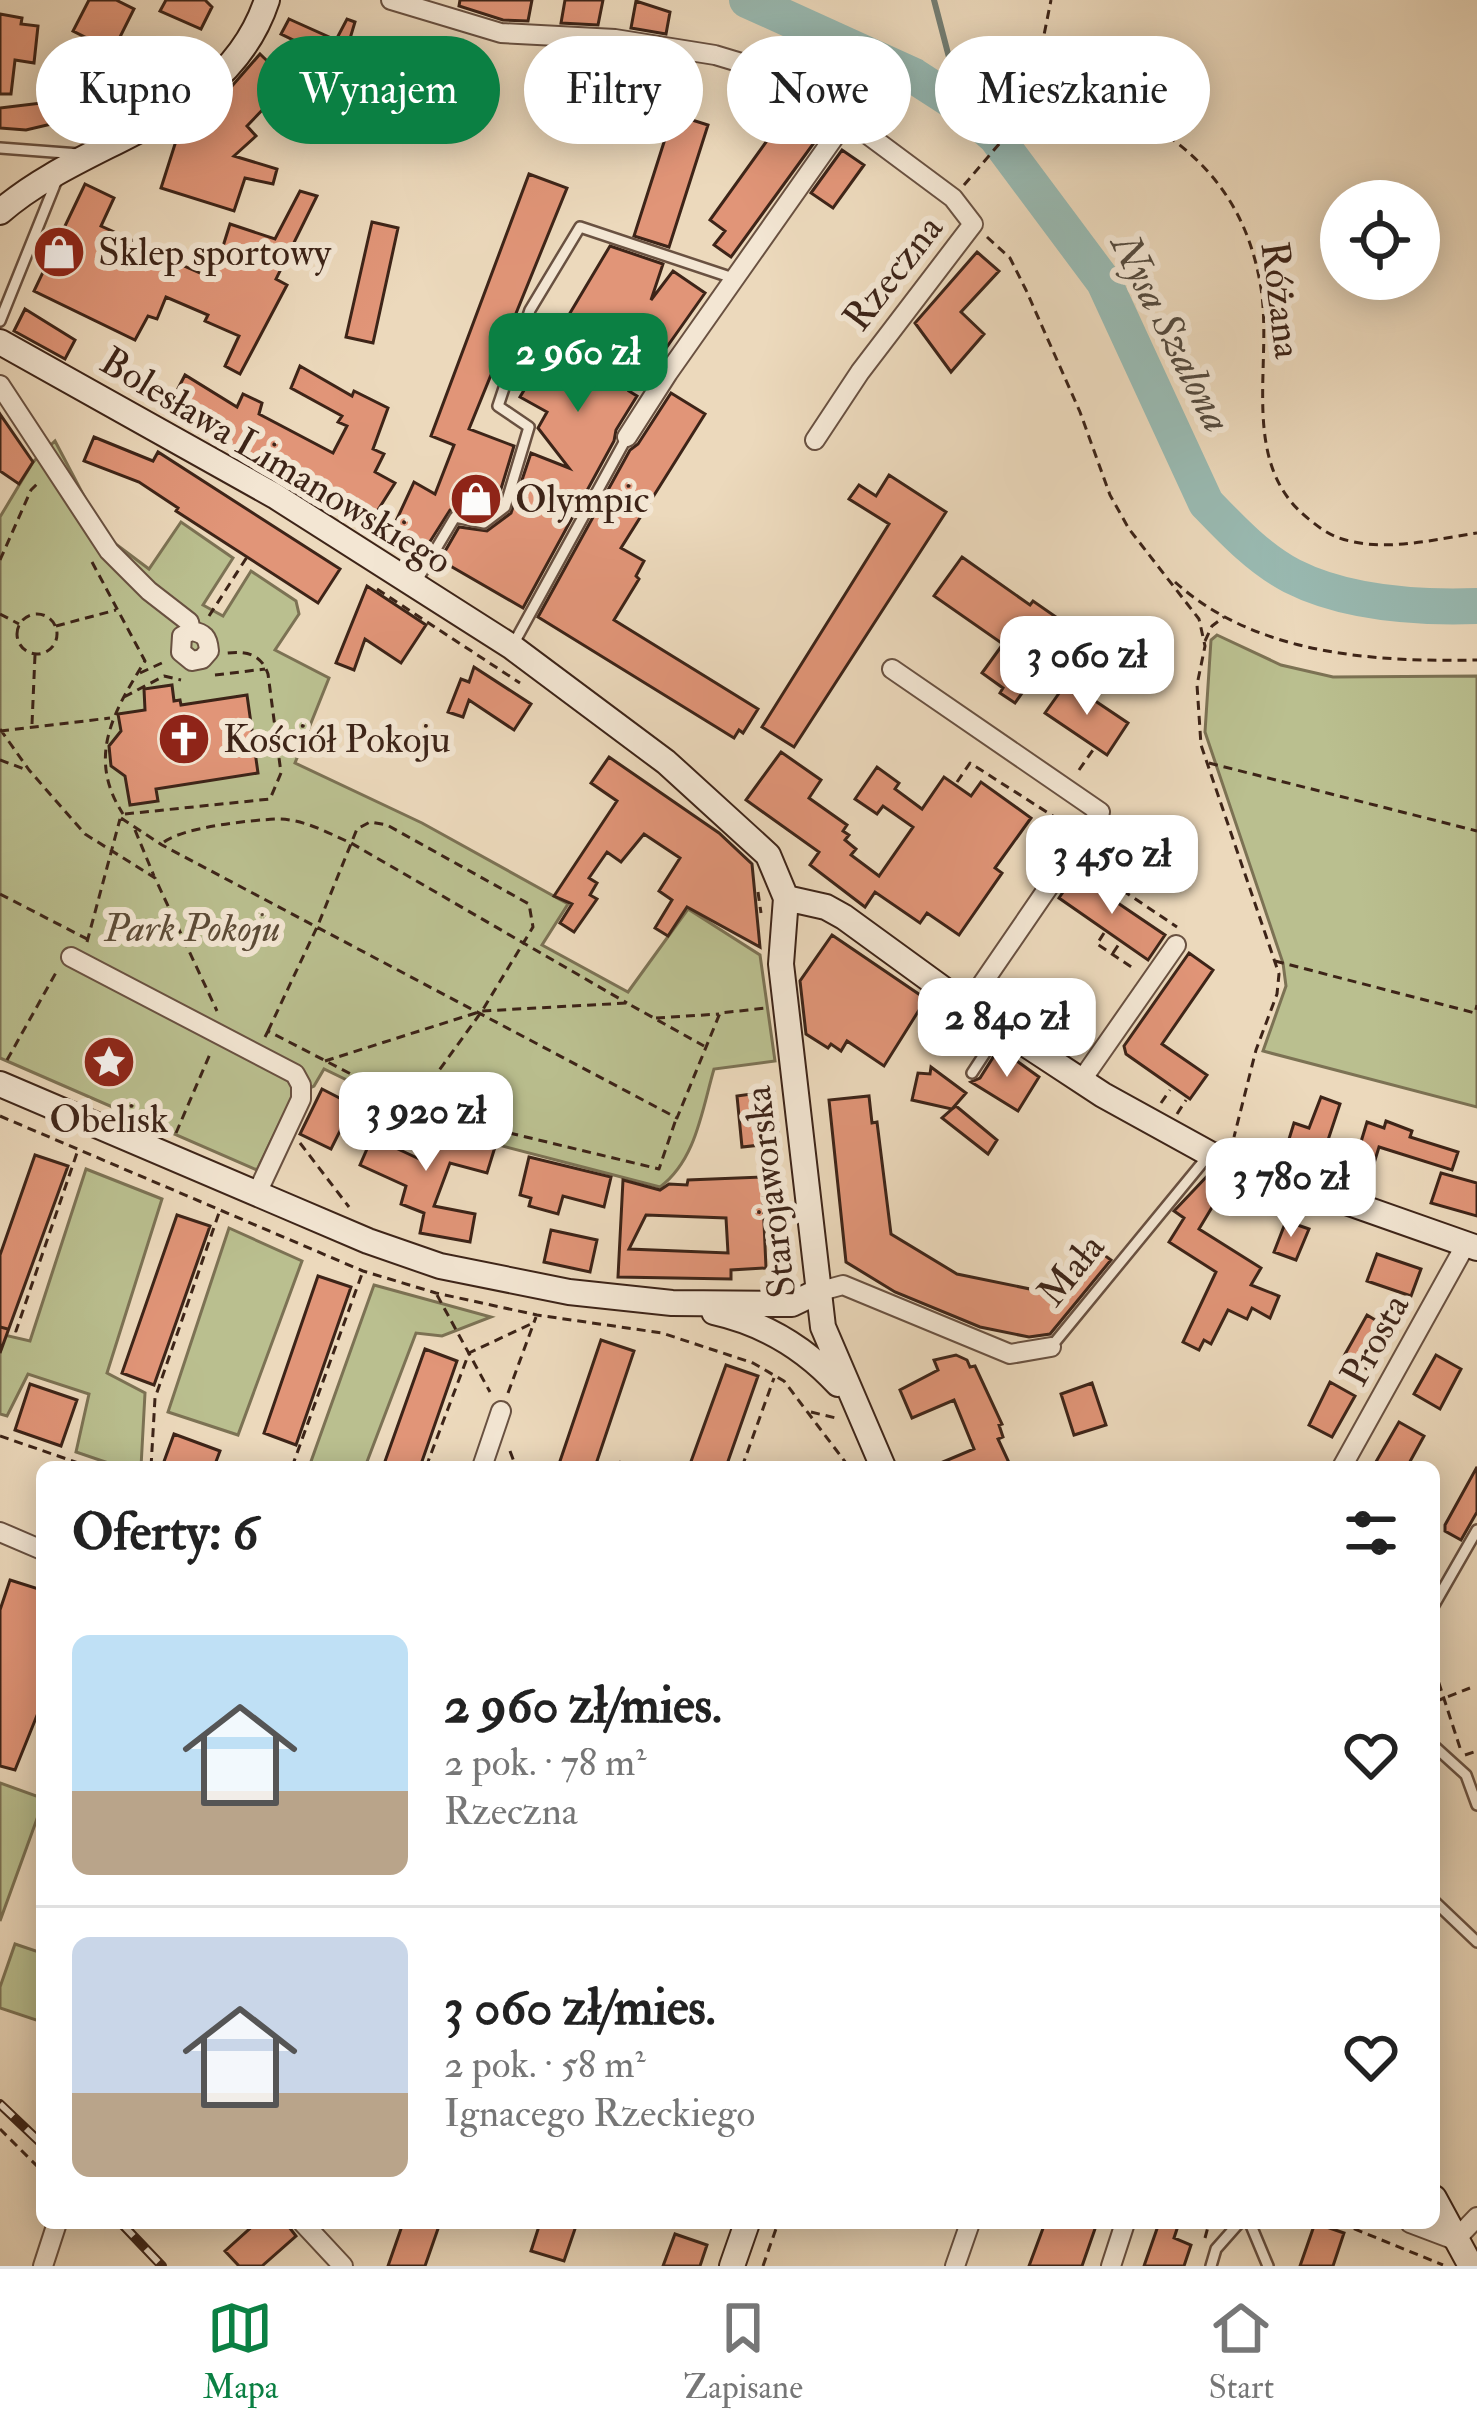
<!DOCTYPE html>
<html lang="pl">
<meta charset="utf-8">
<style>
body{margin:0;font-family:"IM FELL Double Pica",serif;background:#f2f2f2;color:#222;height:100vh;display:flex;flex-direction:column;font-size:45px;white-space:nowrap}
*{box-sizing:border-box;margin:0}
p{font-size:39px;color:#767676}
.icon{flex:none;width:66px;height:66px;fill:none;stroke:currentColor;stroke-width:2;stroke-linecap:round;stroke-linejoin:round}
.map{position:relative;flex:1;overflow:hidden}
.details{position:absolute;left:36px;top:1461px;width:1404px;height:768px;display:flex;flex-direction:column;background:#fff;border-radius:18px;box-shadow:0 6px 30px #0003}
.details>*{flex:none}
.top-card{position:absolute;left:36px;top:36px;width:1407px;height:108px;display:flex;gap:24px}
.buttons{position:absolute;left:1320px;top:180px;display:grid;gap:24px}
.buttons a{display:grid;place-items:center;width:120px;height:120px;border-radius:50%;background:#fff;box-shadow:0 6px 30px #0003;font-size:60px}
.price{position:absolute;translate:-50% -102px;padding:0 27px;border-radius:24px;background:#fff;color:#222;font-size:39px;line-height:78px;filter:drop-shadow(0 3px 6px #0008)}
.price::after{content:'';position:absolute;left:50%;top:72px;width:36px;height:27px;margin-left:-18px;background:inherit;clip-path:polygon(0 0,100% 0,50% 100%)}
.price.active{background:#0b8043;color:#fff}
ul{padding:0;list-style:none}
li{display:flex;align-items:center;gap:36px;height:300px;padding:0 36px}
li+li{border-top:3px solid #e0e0e0}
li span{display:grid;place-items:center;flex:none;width:336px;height:240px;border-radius:18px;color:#555}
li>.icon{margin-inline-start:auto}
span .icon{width:144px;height:144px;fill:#fffc;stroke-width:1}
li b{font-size:51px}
h2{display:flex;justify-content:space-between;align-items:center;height:144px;padding:0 36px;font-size:51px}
.tag{padding:0 42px;border-radius:54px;background:#fff;box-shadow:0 6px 30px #0003;font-size:42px;line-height:108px}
.tag.active{background:#0b8043;color:#fff}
.tab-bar{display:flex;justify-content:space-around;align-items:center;height:168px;border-top:3px solid #e0e0e0;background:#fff;font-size:33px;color:#767676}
.tab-bar a{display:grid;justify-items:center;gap:6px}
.tab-bar .active{color:#0b8043}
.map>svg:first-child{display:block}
.green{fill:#babf8f;stroke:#7c7254;stroke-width:3}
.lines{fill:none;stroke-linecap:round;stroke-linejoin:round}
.stream{stroke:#747e74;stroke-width:6}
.river{stroke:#99bab2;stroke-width:36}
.building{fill:#e19578;stroke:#3d2418;stroke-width:3;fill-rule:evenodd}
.lane-casing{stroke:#695141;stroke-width:14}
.street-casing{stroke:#695141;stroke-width:22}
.secondary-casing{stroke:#3d2418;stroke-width:28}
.path{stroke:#3d2418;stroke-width:3;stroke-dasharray:9 6;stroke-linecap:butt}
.lane{stroke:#f3e6d3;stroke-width:9}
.street{stroke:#f3e6d3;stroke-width:18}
.secondary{stroke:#f3e6d3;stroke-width:24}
.rail-casing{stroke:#3d2418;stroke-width:10}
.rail{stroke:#f3e6d3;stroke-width:6;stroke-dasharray:18;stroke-linecap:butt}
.labels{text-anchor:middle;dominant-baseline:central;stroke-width:12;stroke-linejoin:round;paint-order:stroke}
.poi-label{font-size:39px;fill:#3d2418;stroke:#f3e6d3;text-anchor:start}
.street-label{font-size:39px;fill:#3d2418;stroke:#f3e6d3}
.park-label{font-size:39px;font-style:italic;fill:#5c4b36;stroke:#f3e6d3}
.water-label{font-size:42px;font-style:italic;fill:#544a3e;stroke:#f3e6d3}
</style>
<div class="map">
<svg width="1477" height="2266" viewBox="0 0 1477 2266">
<rect width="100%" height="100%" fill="#ecd9bc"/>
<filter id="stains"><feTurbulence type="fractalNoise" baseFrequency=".00167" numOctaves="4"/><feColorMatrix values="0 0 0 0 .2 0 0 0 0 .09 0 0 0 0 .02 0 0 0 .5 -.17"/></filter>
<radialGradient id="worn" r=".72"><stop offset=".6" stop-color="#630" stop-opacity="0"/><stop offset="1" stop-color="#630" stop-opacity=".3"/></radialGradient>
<path class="green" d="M55,441L105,536L149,569L181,522L233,558L203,605L223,616L251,571L296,601L299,614L275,650L329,678L295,763L422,823L568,904L542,945L628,992L688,909L760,955L775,1061L714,1069C702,1110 696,1160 660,1187L437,1129L384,1107L386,1099L324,1069L314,1086L293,1096L257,1170L0,1058V517L33,462Z
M1217,635L1281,665L1333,677L1477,676V1107L1263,1051L1286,986L1283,963L1205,732L1211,640Z
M86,1169L162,1199L107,1373L145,1393L141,1467H120L76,1452L89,1394L28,1374L7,1416L0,1414V1334L30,1341Z
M229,1228L302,1261L238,1435L168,1412Z
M374,1285L491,1317L442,1336L416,1333L365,1467H309Z
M0,1783L42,1798V1805L0,1921Z
M15,1944L42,1953V2022L0,2008V1987Z"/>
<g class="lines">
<path class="stream" d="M934,0L962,107"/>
<path class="river" d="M747,0L914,76L962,107L996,137L1104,282L1206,503C1231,529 1259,559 1292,576C1347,604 1417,608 1477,606"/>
</g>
<path class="building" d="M89,0H116L134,9L113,51L73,31Z
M166,0H205L212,7L201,29L160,11Z
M460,0H532L528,21L503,20L459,6Z
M565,0H603L598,25L561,23Z
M636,1L670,12L666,34L631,28Z
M0,14L22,18L21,24L38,26L34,63L15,60L11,94H0Z
M289,19L336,40L347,19L355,22L339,75L342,77L327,107L308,98L328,57L281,34Z
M260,54L289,82L247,126L256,136L234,156L277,169L273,184L245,178L234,211L161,188L176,141L171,133L226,93Z
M161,56L174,64L165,80H168L160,99L140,111L132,106L135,100L99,90L98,113L26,130L0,128V108L50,102L49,98L67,94L64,70H129L150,75Z
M673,114L708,125L669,247L634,236Z
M784,117L816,140L731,257L714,245L725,231L710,220Z
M842,150L864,165L833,208L811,193Z
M529,174L567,188L469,429L514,446L497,502L482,513L450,510L424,551L391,532L414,482L435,494L454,445L431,436Z
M85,184L114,198L101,226L132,240L125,255L165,268L168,259L209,277L210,273L214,275L230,224L275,239L300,191L317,196L276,279L287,285L240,374L225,366L239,336L205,321L208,315L166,297L157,319L148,316L135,340L34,291Z
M372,222L398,228L373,343L346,337Z
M610,246L663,264L651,300L673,271L705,293L652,368L646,364L629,391L637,396L616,430L614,441L523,608L440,560L459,527L487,531L511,513L531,453L569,468L538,428L547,412L520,397Z
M977,252L999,271L961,312L984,334L951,372L915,323Z
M25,309L75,340L65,359L14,331Z
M300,366L352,396L354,391L388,408L373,449L384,454L375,472L395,483L371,521L167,410L185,375L237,407L243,394L262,403L259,414L333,453L347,426L338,422L342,416L291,388Z
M671,393L705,414L621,548L644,561L636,576L639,579L614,620L758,709L743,733L739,730L734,738L538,617L630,450L638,444Z
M0,414L33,462L19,484L0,471Z
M94,437L153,461L158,452L340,569L318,603L176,511L178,508L139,482L84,461Z
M889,475L946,512L794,747L762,727L889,524L849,499L859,485L876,496Z
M962,557L1030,605L1033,601L1069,626L1015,703L1000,693L1003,688L982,673L1003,644L934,596Z
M367,586L426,625L401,663L365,639L354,670L336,663Z
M474,667L531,704L514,730L469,700L463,717L448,712L461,679L469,682Z
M1067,682L1128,723L1107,755L1045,713Z
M172,685L174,701L180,700L181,705L247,695L258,773L156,789L158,801L130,805L125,776L111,766L109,746L121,731L118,714L145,710L144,689Z
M781,752L821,780L809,798L847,825L843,831L849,835L845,840L856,849L851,855L879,876L913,827L883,806L877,814L855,799L877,767L899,783L895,789L922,809L944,777L971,796L981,782L1031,818L995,868L1002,873L959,935L927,913L920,923L875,892L865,907L810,865L819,852L746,800Z
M609,757L719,833L752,864L760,947L687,907L668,936L655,928L672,900L659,891L680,858L644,834L621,862L607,852L589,878L597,883L590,895L597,899L574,932L560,923L572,904L554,896L617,801L591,783Z
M1075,874L1165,935L1148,960L1059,898Z
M832,935L926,999L884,1066L847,1041L841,1051L831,1044L828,1048L806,1034L800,981Z
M1189,953L1213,970L1162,1044L1207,1075L1190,1099L1126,1054L1124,1046Z
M999,1048L1039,1077L1018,1111L971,1082L980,1078Z
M931,1067L966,1093L952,1109L956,1106L997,1140L988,1154L942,1118L952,1109L912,1100L918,1073L930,1074Z
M322,1089L353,1105L331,1149L300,1134Z
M774,1091L779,1143L742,1147L737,1096Z
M869,1096L872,1123L877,1122L891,1234L957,1274L1064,1296L1100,1252L1111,1260L1050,1334L1029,1337L980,1327L895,1292L846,1262L829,1100Z
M1321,1097L1340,1104L1320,1164L1285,1152L1294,1123L1309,1128Z
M384,1110L408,1119L398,1149L428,1163L439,1132L495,1147L487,1173L450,1163L434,1206L475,1214L470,1242L420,1233L424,1213L401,1204L406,1186L360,1165Z
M1386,1121L1412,1131L1410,1137L1458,1152L1452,1170L1379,1147L1372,1170L1354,1165L1367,1122L1384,1128Z
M35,1155L68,1166L0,1353V1255Z
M529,1157L611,1177L604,1207L563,1196L558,1214L529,1206L531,1198L520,1195Z
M1211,1172L1229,1179L1199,1229L1261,1268L1251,1285L1279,1296L1270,1318L1252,1308L1247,1319L1228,1310L1211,1344L1204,1340L1199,1350L1183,1342L1216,1272L1169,1242L1184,1218L1174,1211Z
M1441,1173L1477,1183V1216L1431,1203Z
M762,1177L766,1268L731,1270V1279L618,1277L623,1180L660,1190L669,1184L687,1185L688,1180ZM646,1215L726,1218L728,1253L629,1249Z
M177,1215L210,1226L154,1385L122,1373Z
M1286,1221L1309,1229L1296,1260L1274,1252Z
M551,1230L597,1240L590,1272L544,1262Z
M1377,1254L1421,1269L1411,1296L1367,1281Z
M318,1276L351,1287L296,1445L264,1433Z
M1367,1315L1392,1330L1369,1370L1344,1356Z
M601,1340L634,1351L595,1467H558Z
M425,1349L457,1361L420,1467H383Z
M956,1355L967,1360L970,1367L975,1366L1002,1424L999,1425L1003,1437L998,1439L1011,1467H931L974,1449L954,1400L912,1418L900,1390L938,1370L934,1360Z
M1436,1355L1461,1369L1440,1409L1414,1394Z
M726,1365L758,1376L726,1467H689Z
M1330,1382L1355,1396L1332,1437L1309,1425Z
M1092,1383L1106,1425L1074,1435L1061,1394Z
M30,1384L77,1400L61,1446L15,1430Z
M1399,1422L1424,1436L1407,1467H1373Z
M174,1434L220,1451L214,1467H162Z
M1477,1467V1512L1461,1540L1445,1531V1525Z
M10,1580L42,1590V1703L15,1770L0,1766V1610Z
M256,2223H286L296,2236L262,2266H239L225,2251Z
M403,2223H440L425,2266H388Z
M540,2223H577L564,2261L531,2251Z
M1045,2223H1097L1082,2266H1029Z
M1159,2223H1179L1174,2238L1191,2245L1184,2266H1144Z
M1315,2223L1344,2233L1333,2266H1300Z
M675,2234L707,2245L700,2266H663Z"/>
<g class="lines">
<g class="lane-casing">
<path id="lane" d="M0,148L79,154
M0,321L56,182
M415,584L455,517L484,523L505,507L529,427L498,406L530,310L580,227L736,279
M514,643L627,437
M972,1073L993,1041
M1051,1347L1207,1157
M1434,1605L1477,1530
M1434,1746L1466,1775L1477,1805
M1434,1901L1477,1942
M1250,2223L1268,2266
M1211,2266L1216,2249L1239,2223"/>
</g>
<g class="street-casing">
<path id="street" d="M391,0L501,33L615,39L715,55L755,67L792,82L832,108L953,198L973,224L860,372L815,440
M0,385L109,551L149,591L189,622L191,631C204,633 208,637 209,651L202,659L192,661L181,652L182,636L191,631
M627,437L668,373L847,119
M892,669L1100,812L967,1006
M71,957L295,1074L301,1085V1099L257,1193
M1081,1081L1176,945
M817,1292L843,1285L1010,1354L1051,1347
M482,1467L501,1411
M1342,1467L1466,1244
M0,1532L42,1550
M303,2223L343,2266
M1410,2223L1455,2240L1477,2217
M43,2266L57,2223
M955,2266L970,2223
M1111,2266L1125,2223"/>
</g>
<g class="secondary-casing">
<path id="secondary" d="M0,212C88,135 226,124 267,0
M0,342L275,496L512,647L666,762L768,855L786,898L781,964L823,1327L883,1467
M786,898L826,907L844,917L954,997L1103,1095L1210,1154L1477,1248
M0,1084L368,1241L440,1266L569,1292L672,1303L792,1304L817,1292
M714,1312C763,1323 804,1347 838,1384
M1434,2198L1471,2266
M732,2266L747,2223"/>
</g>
<path class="path" d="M1041,95C1091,95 1137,112 1176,142C1225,180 1251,227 1261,288C1273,367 1238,465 1310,520C1322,530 1334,538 1350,541C1390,551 1437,539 1477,533
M964,185L1041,95L1044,35L1051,0
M987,237L1010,258L1026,290L1080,412L1110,495L1129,529L1199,619L1205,646L1197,685L1201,745L1279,974L1277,994L1256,1050L1234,1137
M0,560L31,490L40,481
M92,562L145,661C114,711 86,757 123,814
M1175,582C1256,655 1373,662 1477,660
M377,589L520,683
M17 634a20 20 0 1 1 40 0a20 20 0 1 1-40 0Z
M0,614L19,624
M209,616L247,557
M56,626L116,610
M1205,641L1212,626L1224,617
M140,673L164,662
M215,675L265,669
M124,697L164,676L181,680
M32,724L35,655
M0,729L29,770L85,834L155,878L217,1011
M0,731L110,718
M0,760L27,770
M1209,763L1477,831
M1079,770L1095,747
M957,782L970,763L1053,816
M125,814L270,799L281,773L268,674C261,654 247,651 227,653
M121,818L162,845L677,1118L720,1013L766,1008
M135,830L154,876
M164,842C184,827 251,820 277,819C304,819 328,833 351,843L627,1003
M1085,865L1177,927
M758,892L761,913
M0,894L89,940
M1104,933L1097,944L1133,968
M87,942L120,819
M1113,953L1119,944
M1275,961L1475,1013L1477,1005
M656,1018L719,1014
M268,1031L318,925L357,829L370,822L387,825L529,904L533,927L482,1011L414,1105
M265,1037L268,1031L399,1099L443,1117L659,1169L676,1119
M7,1060L58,969
M325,1061L482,1011L627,1003L704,1046
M1161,1103L1170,1090
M1177,1114L1186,1100
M0,1116L363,1271L436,1293L537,1315L662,1333L753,1363L784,1381L849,1467
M176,1133L210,1054
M300,1143L349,1207
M783,1280L789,1274L790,1245
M437,1295L490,1392
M0,1327L16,1331L78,1150
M508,1393L536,1317
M811,1412L836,1418
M0,1436L90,1467
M510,1451L516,1467
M151,1467L155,1398L220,1210
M292,1467L363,1271
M426,1467L469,1353L533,1323
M619,1467L621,1461
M742,1467L774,1378
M1434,1668L1461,1751
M1434,1702L1470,1688
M1465,1755L1477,1751
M0,2129L42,2171
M1340,2223L1443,2265
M1205,2238L1209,2223
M763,2266L778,2223"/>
<use href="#lane" class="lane"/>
<use href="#street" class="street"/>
<use href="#secondary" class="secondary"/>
<g class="rail-casing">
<path id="rail" d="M0,2104L42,2144
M121,2223L162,2266"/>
</g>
<use href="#rail" class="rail"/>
</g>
<defs>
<g id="shop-disc" transform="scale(2.7)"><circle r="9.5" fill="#8f2418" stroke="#f3e6d3"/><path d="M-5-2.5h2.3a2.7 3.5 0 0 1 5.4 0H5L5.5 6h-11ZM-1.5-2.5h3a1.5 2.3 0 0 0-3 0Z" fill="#fff"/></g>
<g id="church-disc" transform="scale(2.7)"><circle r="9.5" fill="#8f2418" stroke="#f3e6d3"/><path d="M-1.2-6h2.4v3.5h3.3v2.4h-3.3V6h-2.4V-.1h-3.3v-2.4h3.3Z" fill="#fff"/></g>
<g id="sight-disc" transform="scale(2.7)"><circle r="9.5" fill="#8f2418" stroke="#f3e6d3"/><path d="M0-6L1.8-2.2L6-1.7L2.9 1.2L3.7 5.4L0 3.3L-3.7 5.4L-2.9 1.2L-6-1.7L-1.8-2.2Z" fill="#fff"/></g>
</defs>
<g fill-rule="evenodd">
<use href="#shop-disc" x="59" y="252"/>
<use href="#shop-disc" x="476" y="499"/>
<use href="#church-disc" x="184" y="739"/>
<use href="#sight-disc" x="109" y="1062"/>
</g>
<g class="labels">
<g class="poi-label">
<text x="98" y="252">Sklep sportowy</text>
<text x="515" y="499">Olympic</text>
<text x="223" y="739">Kościół Pokoju</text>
<text x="109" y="1119" text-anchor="middle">Obelisk</text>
</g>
<g class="street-label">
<text transform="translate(893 273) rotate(-52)">Rzeczna</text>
<text transform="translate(1281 300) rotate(83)">Różana</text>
<text transform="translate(276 461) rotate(31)">Bolesława Limanowskiego</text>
<text transform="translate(770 1192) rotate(-97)">Starojaworska</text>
<text transform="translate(1071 1270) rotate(-51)">Mała</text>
<text transform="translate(1375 1340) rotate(-61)">Prosta</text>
</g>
<g class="park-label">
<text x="192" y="928">Park Pokoju</text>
</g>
<g class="water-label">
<text transform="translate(1171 333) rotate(63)">Nysa Szalona</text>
</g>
</g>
<rect width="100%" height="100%" filter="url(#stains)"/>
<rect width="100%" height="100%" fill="url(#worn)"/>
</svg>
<div class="buttons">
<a><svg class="icon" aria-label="locate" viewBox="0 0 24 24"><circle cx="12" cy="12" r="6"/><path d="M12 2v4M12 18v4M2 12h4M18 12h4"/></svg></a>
</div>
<b class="price active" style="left:578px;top:415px">2 960 zł</b>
<b class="price" style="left:1087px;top:718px">3 060 zł</b>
<b class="price" style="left:1112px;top:917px">3 450 zł</b>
<b class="price" style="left:1007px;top:1080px">2 840 zł</b>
<b class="price" style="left:426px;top:1174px">3 920 zł</b>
<b class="price" style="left:1291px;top:1240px">3 780 zł</b>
<div class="top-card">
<a class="tag">Kupno</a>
<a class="tag active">Wynajem</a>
<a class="tag">Filtry</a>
<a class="tag">Nowe</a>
<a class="tag">Mieszkanie</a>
</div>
<section class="details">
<h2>Oferty: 6<svg class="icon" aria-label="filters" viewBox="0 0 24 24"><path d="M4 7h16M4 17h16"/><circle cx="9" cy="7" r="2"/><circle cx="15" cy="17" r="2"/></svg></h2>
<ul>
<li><span style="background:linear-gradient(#bfe0f5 65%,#b9a48a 0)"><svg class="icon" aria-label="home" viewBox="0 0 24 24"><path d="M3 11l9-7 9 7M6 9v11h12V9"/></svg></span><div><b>2 960 zł/mies.</b><p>2 pok. · 78 m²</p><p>Rzeczna</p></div><svg class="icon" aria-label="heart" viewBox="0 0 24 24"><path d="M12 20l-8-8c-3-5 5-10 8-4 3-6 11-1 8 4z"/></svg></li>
<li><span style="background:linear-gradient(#c9d6e8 65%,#b9a48a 0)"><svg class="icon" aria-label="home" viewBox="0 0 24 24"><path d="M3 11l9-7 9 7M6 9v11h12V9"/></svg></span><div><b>3 060 zł/mies.</b><p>2 pok. · 58 m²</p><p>Ignacego Rzeckiego</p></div><svg class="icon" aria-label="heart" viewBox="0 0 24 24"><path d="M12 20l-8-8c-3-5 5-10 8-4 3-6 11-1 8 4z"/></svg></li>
</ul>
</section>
</div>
<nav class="tab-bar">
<a class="active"><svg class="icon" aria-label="map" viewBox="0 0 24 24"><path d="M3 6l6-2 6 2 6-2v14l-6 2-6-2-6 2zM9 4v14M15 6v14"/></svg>Mapa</a>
<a><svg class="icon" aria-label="saved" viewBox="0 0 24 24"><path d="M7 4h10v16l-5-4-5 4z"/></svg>Zapisane</a>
<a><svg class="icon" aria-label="home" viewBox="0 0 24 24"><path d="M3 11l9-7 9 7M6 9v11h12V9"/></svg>Start</a>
</nav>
